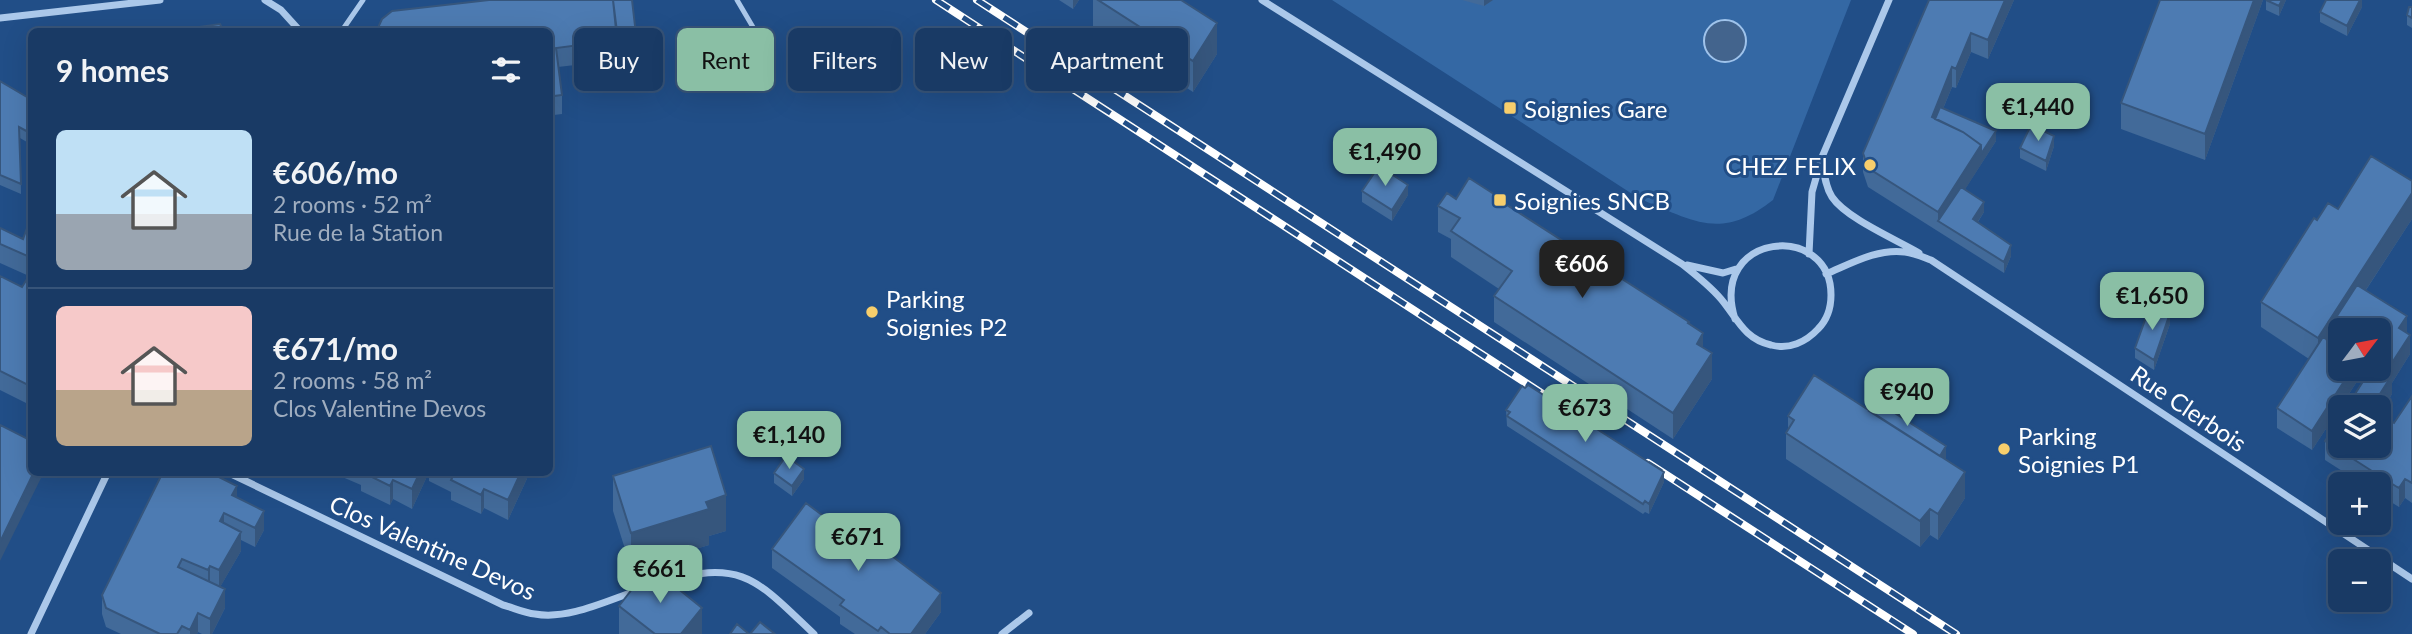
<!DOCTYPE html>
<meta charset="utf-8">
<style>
body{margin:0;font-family:Lato,sans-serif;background:#26456e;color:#f1f3f6;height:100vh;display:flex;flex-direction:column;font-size:26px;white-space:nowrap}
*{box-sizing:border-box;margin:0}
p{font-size:23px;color:#9fadbf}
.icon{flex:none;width:38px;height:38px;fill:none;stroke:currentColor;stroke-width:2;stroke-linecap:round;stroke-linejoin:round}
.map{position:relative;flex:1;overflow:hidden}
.sheet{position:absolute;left:28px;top:28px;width:525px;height:448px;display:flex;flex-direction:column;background:#193a65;border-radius:10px;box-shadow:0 7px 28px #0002,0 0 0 2px #375479}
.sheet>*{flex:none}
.top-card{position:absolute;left:574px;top:28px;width:665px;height:63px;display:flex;gap:14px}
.needle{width:46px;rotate:58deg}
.buttons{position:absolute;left:2328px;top:318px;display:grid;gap:14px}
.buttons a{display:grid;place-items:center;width:63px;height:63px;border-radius:10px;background:#193a65;box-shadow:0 7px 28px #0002,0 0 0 2px #375479;font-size:35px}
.price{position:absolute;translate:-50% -60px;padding:0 16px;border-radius:14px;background:#8abfa5;color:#111;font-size:23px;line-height:46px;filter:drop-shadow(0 2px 4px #0008)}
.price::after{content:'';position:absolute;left:50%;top:42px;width:21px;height:16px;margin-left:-10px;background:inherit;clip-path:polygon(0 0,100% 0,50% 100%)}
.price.on{background:#222;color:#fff}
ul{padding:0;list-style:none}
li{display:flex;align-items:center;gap:21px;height:175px;padding:0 28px}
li+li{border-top:2px solid #375479}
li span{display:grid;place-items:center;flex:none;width:196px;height:140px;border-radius:10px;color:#555}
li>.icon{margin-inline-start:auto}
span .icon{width:84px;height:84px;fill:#fffc;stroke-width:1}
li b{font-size:30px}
h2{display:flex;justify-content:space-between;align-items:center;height:84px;padding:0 28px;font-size:30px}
.chip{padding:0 24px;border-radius:10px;background:#193a65;box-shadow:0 7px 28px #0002,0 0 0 2px #375479;font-size:24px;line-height:63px}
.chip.on{background:#8abfa5;color:#111}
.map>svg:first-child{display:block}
.green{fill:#3468a4}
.water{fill:#43648d;stroke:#9fc3eb;stroke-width:2}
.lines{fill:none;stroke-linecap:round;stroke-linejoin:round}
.lane{stroke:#abc8ea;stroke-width:5}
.street{stroke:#abc8ea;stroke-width:7}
.rail-casing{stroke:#fff;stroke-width:8}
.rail{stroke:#214e87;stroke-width:5;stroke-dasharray:16;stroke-linecap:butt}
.wall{fill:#426a99;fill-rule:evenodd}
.shaded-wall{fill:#36567d}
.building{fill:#4d7bb2;stroke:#36567d;stroke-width:2}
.poi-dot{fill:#f7ce6c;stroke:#214e87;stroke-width:2.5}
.labels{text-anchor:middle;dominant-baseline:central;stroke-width:6;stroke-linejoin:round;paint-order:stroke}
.poi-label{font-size:24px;fill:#fff;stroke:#214e87;text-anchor:start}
.street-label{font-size:24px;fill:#fff;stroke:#214e87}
</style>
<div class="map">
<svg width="2412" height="634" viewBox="0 0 2412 634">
<rect width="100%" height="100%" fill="#214e87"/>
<path class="green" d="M1332,0H1851L1773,200C1721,241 1694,221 1640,199Z"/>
<path class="water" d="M1704 41a21 21 0 1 1 42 0a21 21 0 1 1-42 0Z"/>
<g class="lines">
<path class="lane" d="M737,0L757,34
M341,32L363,0"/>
<path class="street" d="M265,0L281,10L301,32
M1262,0L1682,264C1696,275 1710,286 1721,299C1737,318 1744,339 1771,345C1789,350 1806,342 1818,329C1827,320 1831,307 1831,295C1831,221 1708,232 1735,319
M0,18L160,0
M1822,160C1824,172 1825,186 1832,197C1846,218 1895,239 1919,253
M1809,254L1812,192L1822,157L1889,0
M1687,265L1723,273L1736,269
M1826,274C1850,264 1878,248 1905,252C1914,253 1923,257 1931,260L2412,579
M227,472L503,605C514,608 524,613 535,614C568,620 606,601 636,591
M661,583C742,557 758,581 814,634
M31,634L108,472
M1002,634L1029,613"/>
<g class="rail-casing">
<path id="rail" d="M936,0L1566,409
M977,0L1956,634
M1648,463L1913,634"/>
</g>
<use href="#rail" class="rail"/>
</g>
<path class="wall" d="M632,0L637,54L636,67L619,69L618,56V60L558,67L562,95V114L554,115V98H550V32Z
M1059,0H1079L1073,9Z
M1093,0H1181L1217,54L1193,92L1093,27Z
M1462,0H1493L1484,6Z
M1929,0H2014L1988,59L1971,52L1956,88L1952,87L1943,109L1996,141L1965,189L1984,212L1978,222L2011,256L2004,273L1868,187L1863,172V153Z
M2160,0H2263L2205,160L2121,129V103Z
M2266,0H2286L2279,16L2266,10Z
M2362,0V7L2347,36L2320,22V12Z
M2412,7V28L2407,25V15Z
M0,81L32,100V145L20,138L21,194L0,185Z
M2054,146L2046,171L2020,158V148Z
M2412,181V219L2366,290L2407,333L2410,354L2392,383V394L2380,414L2394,423L2412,396V503L2405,498L2399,507L2378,494V485H2364L2325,460V441L2362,382L2358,380L2312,450L2277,428V408L2309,359L2261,327V302L2317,220L2338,209ZM2340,331H2378V369H2340Z
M1362,191L1408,195L1392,221L1362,202Z
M1456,199H1497L1689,324L1703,348L1712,379L1673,439L1494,322V296L1499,289L1451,257V239L1438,232V206Z
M0,228L23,239L32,230V406L0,390V276L22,287L29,276L0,263Z
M2170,324L2154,370L2135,358V348Z
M1506,410L1664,482L1649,514L1645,512L1643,514L1507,426Z
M1788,416L1946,460L1965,498L1938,540L1930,535L1920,547L1786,459V433L1788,430Z
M340,472H429L412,509L393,499L390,505L361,491V485L340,476Z
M429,472H530L508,520L484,508L481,514L451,500V492L429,481Z
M774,473L804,479L792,496L774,483Z
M613,476L726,531L709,536V545L631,568L613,511Z
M237,498L264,530L255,547L241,540V551L220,587L225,608L212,634H202L198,632L197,634H121L106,627L102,614V595Z
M772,549L941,612L925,634H855L840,624V617L772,568Z
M619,606L702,634H619Z"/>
<path class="shaded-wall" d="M1073,0H1079L1073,9Z
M1484,0H1493L1484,6Z
M2005,0H2014L1988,59V40Z
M2254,0H2263L2205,160V134Z
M2282,0H2286L2279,16V6Z
M2360,0H2362V7L2347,36V26Z
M1217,23V54L1193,92V61Z
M1971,33V52L1956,88V69Z
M1952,67V87L1935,128L1932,117Z
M1996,131V141L1943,224L1938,221V231V212L1981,145Z
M2054,136V146L2046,171V161Z
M1408,185V195L1392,221V210Z
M2412,193V219L2341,328L2333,322V341L2318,364V338Z
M1984,202V212L1973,229V219Z
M2011,245V256L2004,273V262Z
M2170,313V324L2154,370V360Z
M2407,316V336L2399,328Z
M1703,333V359L1697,344Z
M2410,335V354L2392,383V394L2378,416V408H2371L2386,372Z
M1712,353V379L1673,439V413Z
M2352,369H2358V380L2312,450V431Z
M1946,446V465L1937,461Z
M804,469V479L792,496V486Z
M34,472H44L0,561V542Z
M420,472H429L412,509V489Z
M521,472H530L508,520V500Z
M1664,472V482L1649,514V504Z
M1965,472V498L1938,540V514Z
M2405,479V498L2399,507V488Z
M393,480V499L390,505V486Z
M237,486V505L232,495Z
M484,489V508L481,514V495Z
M726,495V531L709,536V545L631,568V533L706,502Z
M1930,509V535L1920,547V521Z
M264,511V530L255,547V528Z
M224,513V532L220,521Z
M241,532V551L219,589V570Z
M210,566V585L208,590V570Z
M225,589V608L212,634H210V619Z
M941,593V612L925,634H911Z
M702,608V634H681Z
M198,613V632L197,634H190V630Z"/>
<path class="building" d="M489,0H613L618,40L556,48L562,95L554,96V79H550V32H376L382,19L392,11Z
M613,0H632L637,43L636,56L619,59Z
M1098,0H1181L1217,23L1193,61Z
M1929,0H2005L1988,40L1971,33L1956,69L1952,67L1932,117L1963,132L1981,145L1938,212L1868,168L1863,153Z
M2160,0H2254L2205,134L2121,103Z
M2266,0H2282L2279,6Z
M2326,0H2360L2347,26L2320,12Z
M2409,7H2412V18L2407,15Z
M220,24L224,32H163Z
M0,81L32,100V134L19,127L21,184L0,175Z
M1940,107L1996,131L1981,154V145L1963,132L1935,119Z
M2031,125L2054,136L2046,161L2020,148Z
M2371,156L2412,181V193L2318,338L2261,302L2314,218L2317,220L2328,203L2338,209Z
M1379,166L1408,185L1392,210L1362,191Z
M1469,178L1497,196L1496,198L1689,322L1688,323L1703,333L1697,344L1712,353L1673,413L1494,296L1512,271L1451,231L1460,218L1438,206L1447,193L1456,199Z
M1961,187L1984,202L1973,219L2011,245L2004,262L1938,221Z
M0,228L23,239L27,228L32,230V258L0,244Z
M32,271V387L0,371V276L22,287Z
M2357,285L2407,316L2399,328L2410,335L2386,372L2392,375L2371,408H2346L2371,369H2378V331H2346L2333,322Z
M2150,306L2170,313L2154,360L2135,348Z
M2333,331L2340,336V348L2327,340Z
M2323,337L2340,348V369H2352L2312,431L2277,408Z
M1814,375L1965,472L1938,514L1930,509L1920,521L1786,433L1794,420L1788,416Z
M1528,385L1664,472L1649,504L1645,501L1643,504L1507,416L1510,412L1506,410L1522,386L1525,388Z
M2412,396V483L2405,479L2399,488L2397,487L2325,441L2340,418V446H2378V413L2394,423Z
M1876,401L1946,446L1940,456L1869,411Z
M0,425L32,441V472H34L0,542Z
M711,446L726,495L706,502L709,509L631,533L613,476Z
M786,456L804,469L792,486L774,473Z
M163,472H209L237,486L232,495L264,511L255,528L224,513L220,521L241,532L219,570L210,566L208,570L182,559L178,567L225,589L210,619L198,613L190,630L182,626L177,634H160L106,608L102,595Z
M362,472H420L412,489L393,480L390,486Z
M451,472H521L508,500L484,489L481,495L451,480L454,474Z
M806,503L858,542L864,535L941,593L911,634H890L881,627L878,631L840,605L844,600L772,549Z
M650,566L702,608L681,634H655L619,606Z
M760,622L775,634H750Z
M737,624L749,634H730Z"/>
<g class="poi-dot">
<rect x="1503" y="101" width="14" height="14" rx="3.5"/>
<circle cx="1870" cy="165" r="7"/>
<rect x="1493" y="193" width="14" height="14" rx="3.5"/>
<circle cx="872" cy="312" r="7"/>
<circle cx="2004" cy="449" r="7"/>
</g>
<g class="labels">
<g class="poi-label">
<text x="1524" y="108">Soignies Gare</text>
<text x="1856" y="165" text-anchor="end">CHEZ FELIX</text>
<text x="1514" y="200">Soignies SNCB</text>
<text x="886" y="298">Parking<tspan x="886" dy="28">Soignies P2</tspan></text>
<text x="2018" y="435">Parking<tspan x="2018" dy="28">Soignies P1</tspan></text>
</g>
<g class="street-label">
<text transform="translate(2189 408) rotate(34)">Rue Clerbois</text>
<text transform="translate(433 547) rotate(24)">Clos Valentine Devos</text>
</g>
</g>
</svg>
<div class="buttons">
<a><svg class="needle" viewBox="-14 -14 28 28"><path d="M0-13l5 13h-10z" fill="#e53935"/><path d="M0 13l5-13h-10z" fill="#9fadbf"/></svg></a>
<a><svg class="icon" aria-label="layers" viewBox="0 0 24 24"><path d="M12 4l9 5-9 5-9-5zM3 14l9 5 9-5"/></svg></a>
<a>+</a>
<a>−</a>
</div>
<b class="price" style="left:2038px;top:143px">€1,440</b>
<b class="price" style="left:1385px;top:188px">€1,490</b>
<b class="price on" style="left:1582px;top:300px">€606</b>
<b class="price" style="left:2152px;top:332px">€1,650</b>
<b class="price" style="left:1907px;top:428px">€940</b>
<b class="price" style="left:1585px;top:444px">€673</b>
<b class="price" style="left:789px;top:471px">€1,140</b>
<b class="price" style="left:858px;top:573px">€671</b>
<b class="price" style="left:660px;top:605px">€661</b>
<div class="top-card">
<a class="chip">Buy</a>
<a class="chip on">Rent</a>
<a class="chip">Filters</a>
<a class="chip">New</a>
<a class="chip">Apartment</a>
</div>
<section class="sheet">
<h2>9 homes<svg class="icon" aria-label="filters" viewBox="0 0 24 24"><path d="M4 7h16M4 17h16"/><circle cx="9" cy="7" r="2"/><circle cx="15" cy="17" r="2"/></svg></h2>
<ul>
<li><span style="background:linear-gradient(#bfe0f5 60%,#9aa5b1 0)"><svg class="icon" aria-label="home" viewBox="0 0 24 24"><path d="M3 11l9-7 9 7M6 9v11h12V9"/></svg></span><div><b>€606/mo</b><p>2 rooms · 52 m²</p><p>Rue de la Station</p></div></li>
<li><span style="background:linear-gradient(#f6c9c9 60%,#b9a48a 0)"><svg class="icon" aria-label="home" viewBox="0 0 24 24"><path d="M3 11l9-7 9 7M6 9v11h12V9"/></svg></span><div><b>€671/mo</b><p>2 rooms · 58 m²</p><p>Clos Valentine Devos</p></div></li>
</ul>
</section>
</div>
